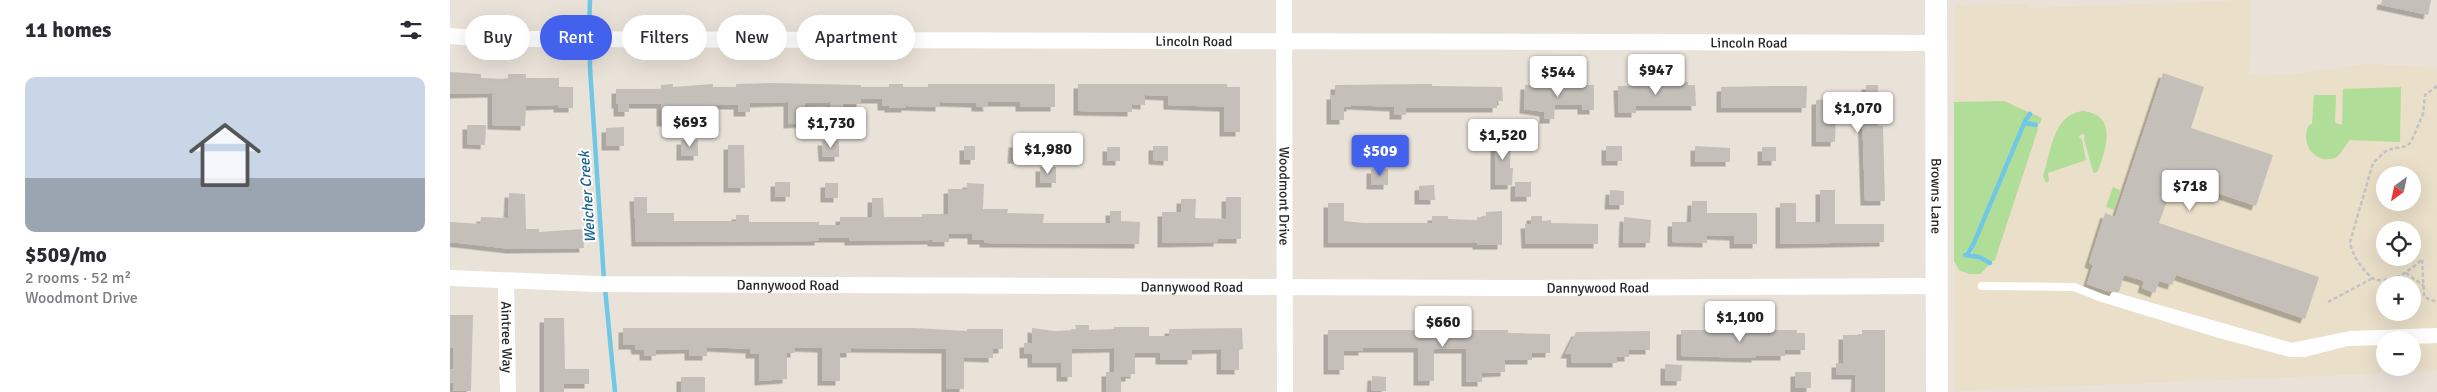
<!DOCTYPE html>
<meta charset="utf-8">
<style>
body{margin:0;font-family:Signika,sans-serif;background:#f7f7f7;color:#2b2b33;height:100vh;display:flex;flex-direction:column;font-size:19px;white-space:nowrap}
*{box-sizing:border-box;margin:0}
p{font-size:16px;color:#7c7c81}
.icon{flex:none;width:28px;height:28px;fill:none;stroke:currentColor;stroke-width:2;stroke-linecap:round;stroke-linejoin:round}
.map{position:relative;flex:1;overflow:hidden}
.sheet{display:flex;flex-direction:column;background:#fff;width:450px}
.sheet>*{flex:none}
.guide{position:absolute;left:15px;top:15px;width:475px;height:45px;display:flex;gap:10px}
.needle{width:32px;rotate:213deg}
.controls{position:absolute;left:1926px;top:166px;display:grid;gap:10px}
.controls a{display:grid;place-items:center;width:45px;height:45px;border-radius:50%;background:#fff;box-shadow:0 5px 20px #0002;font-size:25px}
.price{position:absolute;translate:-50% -42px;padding:0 11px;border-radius:5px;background:#fff;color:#222;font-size:16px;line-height:32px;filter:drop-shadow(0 1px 2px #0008)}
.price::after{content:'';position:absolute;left:50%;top:30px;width:15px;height:11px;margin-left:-8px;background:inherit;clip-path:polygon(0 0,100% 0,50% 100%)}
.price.selected{background:#4262ed;color:#fff}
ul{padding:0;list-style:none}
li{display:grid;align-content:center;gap:10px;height:265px;padding:0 25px}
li+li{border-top:1px solid #e1e1e2}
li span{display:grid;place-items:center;height:155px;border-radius:10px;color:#555}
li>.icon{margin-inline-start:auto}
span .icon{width:90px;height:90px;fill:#fffc;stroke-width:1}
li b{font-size:21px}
h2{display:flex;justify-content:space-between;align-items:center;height:60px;padding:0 25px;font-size:21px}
.chip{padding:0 18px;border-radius:22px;background:#fff;box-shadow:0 5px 20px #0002;font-size:18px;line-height:45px}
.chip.selected{background:#4262ed;color:#fff}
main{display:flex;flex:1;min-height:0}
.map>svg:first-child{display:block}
.education{fill:#eadfc9;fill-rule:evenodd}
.green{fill:#b0dd98}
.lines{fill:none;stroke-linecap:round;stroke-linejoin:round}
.stream{stroke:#71c7e6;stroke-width:4.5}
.building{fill:#c4bfb9;filter:url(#shadow)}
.path{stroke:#c3c3c3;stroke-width:2.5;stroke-dasharray:4 2.5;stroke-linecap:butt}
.lane{stroke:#fff;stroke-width:8}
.street{stroke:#fff;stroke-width:16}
.secondary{stroke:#fff;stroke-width:22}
.labels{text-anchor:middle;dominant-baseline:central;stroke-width:4;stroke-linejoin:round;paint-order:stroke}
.street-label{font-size:14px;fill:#272727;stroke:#fff}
.water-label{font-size:15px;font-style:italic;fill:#15648d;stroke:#fff}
</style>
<main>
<section class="sheet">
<h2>11 homes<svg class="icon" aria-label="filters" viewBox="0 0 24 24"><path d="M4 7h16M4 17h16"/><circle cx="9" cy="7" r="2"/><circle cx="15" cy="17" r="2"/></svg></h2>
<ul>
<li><span style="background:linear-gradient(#c9d6e8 65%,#9aa5b1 0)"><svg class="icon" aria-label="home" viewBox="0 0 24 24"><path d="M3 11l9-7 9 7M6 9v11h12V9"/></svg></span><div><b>$509/mo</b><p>2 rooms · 52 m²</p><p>Woodmont Drive</p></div></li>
</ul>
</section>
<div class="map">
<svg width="1987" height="392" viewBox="0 0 1987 392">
<defs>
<filter id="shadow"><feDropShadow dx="-4.5" dy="4.5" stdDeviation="0" flood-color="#0004"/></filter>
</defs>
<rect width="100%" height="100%" fill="#e9e2d9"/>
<path class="education" d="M1801,0L1799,75L1846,74L1916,64L1987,67V371L1505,391L1504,5L1579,4V8ZM1935,175H1962V202H1935ZM1935,230H1962V258H1935ZM1935,285H1962V312H1935ZM1935,340H1962V368H1935Z"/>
<path class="green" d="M1951,87L1950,142L1900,140C1895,145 1891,155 1885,158C1863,165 1850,141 1859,125L1862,124L1864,95H1886L1885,123L1892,125L1893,89Z
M1554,101L1592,118L1590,124L1576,121L1581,116L1578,114L1524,240L1514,254L1540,264L1530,274H1519L1509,270L1504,261V102Z
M1633,111C1668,115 1656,149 1648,171L1645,173L1643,172L1634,139L1635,135L1631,134L1629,137L1632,140L1636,160L1598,173L1599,181L1596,183L1593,176C1601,152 1603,114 1633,111Z
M1575,123L1586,126L1588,129L1545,260L1540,262L1522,254V249Z
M1663,187L1670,190L1664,210L1656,207Z"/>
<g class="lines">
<path class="stream" d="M139,36L140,0
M140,44V68L154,280
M1576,123L1586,125
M1515,255L1529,257L1540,263
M1517,255L1524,243L1575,121L1580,114
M155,288L165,392"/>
</g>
<path class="building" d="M1932,0H1981L1978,15L1931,5Z
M0,72L31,74V78L58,79V74H76V78H109V87H123V108H108V105L76,106L75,126L42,125V93L0,94Z
M1713,73L1754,87L1741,128L1823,155L1806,206L1725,179L1709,223L1869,277L1855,319L1726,275L1722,285L1709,281L1705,293L1692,288L1694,281L1674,275L1669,292H1660L1637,284L1643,265L1639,263L1655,213L1665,217Z
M1227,81L1238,82V85H1245L1246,106H1186V113H1169L1168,86L1227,85Z
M320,83L411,85V87H439V84H453V87H478V84H605V107H570V102H537L538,107H526V103L490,102V107L456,106V108H439V106H432V99H411V104H393V129H380V102L355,103V123L338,124V102L300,103V112H288V105H266L267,118H254V115H249V106H223V121L211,122V104H179V112H168V104H166V89H211V85L223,84V87L263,84V87H286V84Z
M628,84H777V87H790V132H774V107L718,105V96L695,95V105L682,104V112L628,111Z
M971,84H982V86L1052,87L1053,101H1047V108H956V115H944V107L901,105V107H894V120H881V95H885V85Z
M1075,85H1144V110H1132V105H1105L1104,119H1094V112L1074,109Z
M1416,85H1428V126H1433L1435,201H1415L1412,112H1386L1385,142H1366V100L1393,99V92H1416Z
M1321,86H1357L1356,108H1271V87Z
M17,125H36L35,145L17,144Z
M174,127V146H156V128Z
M1045,135L1061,136L1060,168H1063L1062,185H1045Z
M231,140H248V156H231Z
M372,141H389V157H373Z
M563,143L584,144L583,160L562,159Z
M278,145H294L295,188H278Z
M514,146H525V160H514Z
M703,146H718V161L703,160Z
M1156,146H1172V161H1156Z
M1245,146L1280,148V162H1245Z
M657,147H670V161H657Z
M1312,147H1326V161H1312Z
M590,167H606V183H590Z
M921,169H938V185H921Z
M325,182H340V197H325Z
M1065,182H1081V197H1065Z
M375,183H388V198H375Z
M517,183L534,184L533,209H558L557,213L594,214L593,223H660V211H671V221L690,222L689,244L534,243V240H522V234H499V242H482V240L399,241V238H369V241L186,242L184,197H197V213H224V221H286V215H299V222H369V225H390V217H422V198H433L434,217H472V214H498V189H517Z
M984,185L985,200H969V186Z
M1160,190L1174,191V205H1159Z
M1370,190H1385V224H1434V242L1330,244V203H1346V222H1370Z
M59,193L75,194L76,229H89V232L133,229L134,248L61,249L0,242V222L30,224L31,217L58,218Z
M776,197H791V239H768V242L712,243V212H731V199H746L745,218L776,219Z
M1242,201H1257V213H1307V244H1284V236L1257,235V243L1222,242V222H1241Z
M878,203H894V221L913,223H982V216H998V219L1027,220V217H1036V212L1052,211V245H1027V243H878Z
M1081,216H1092V221L1101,220V223L1148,224V244H1076L1075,224H1081Z
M1174,217L1201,220L1200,243H1173Z
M0,315H23L21,391H3L4,383H0V369H3V348H0Z
M94,318H114L115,369H139V384H114V392H94Z
M625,325H639V330L664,329V327H699V336H719V329L792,328L793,349L789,350V370H771V349L742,350V360H710V353H685V374H680V377H671V392H656V372H664V348L622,349V377H611V363H582V354H574V343H582V328L604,331L626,330Z
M173,328H464L517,331V329H553V349H543V358L514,357V389H496V349L401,348V353H390V381H372V348L345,347V353H337V379L309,381V354H300V349L257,347V356H239V349L206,350V356H194V350H186L185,345H173Z
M878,330H1058V333L1100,334V353H1082V360H1055V372L1032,373V382H1016V349H984V381H968V348H913V351H894V370H878Z
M1231,330H1347V333H1355V350H1335V356H1306V358L1231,356Z
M1412,330H1435V392H1405L1406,375H1386V363H1393V335H1412Z
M1200,331V350H1179V357H1167V363H1121V354H1115L1126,332Z
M1215,364L1232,365L1231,381H1215Z
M1345,372H1361V388H1345Z
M922,376L936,377V391H921Z
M231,377H255V392H231Z"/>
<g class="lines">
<path class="path" d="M1987,86L1975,95L1973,114L1961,142L1957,146L1937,150L1923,163L1900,242C1902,256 1913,271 1925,280C1944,282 1959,272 1972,259L1974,297L1987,302
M1956,273L1974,286
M1878,302L1923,278"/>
<path class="lane" d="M1532,286L1624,287L1652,298L1769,334L1840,353H1854L1897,342L1935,341
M1664,296L1842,347L1901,335L1987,332
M1962,340L1987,339"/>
<g class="street">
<path id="s1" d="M834,0L835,392"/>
<path id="s2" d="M0,36L38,39L1487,43"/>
<path id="s3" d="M0,278L147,284L1055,288L1486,286"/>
<path id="s4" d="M56,282L58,392"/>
</g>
<path class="secondary" id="s5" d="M1486,0L1487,392"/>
</g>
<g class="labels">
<g class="street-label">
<text stroke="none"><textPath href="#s2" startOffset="744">Lincoln Road</textPath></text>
<text stroke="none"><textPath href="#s2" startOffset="1299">Lincoln Road</textPath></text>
<text stroke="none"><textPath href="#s1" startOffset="196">Woodmont Drive</textPath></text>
<text stroke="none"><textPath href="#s5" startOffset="196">Browns Lane</textPath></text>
<text stroke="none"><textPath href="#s3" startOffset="338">Dannywood Road</textPath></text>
<text stroke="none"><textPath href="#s3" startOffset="742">Dannywood Road</textPath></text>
<text stroke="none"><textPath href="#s3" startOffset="1148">Dannywood Road</textPath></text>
<text stroke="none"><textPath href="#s4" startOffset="55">Aintree Way</textPath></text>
</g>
<g class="water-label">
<text transform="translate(137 197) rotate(-94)">Weicher Creek</text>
</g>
</g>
</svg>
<div class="controls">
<a><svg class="needle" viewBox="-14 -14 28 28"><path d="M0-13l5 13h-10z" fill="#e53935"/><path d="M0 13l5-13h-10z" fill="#7c7c81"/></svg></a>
<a><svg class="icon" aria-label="locate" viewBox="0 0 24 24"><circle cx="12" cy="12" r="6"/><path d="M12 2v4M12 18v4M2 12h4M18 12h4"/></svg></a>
<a>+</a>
<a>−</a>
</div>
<b class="price" style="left:1206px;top:96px">$947</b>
<b class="price" style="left:1108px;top:98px">$544</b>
<b class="price" style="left:1408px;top:134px">$1,070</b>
<b class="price" style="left:240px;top:148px">$693</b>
<b class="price" style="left:381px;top:149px">$1,730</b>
<b class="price" style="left:1053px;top:161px">$1,520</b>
<b class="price" style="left:598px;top:175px">$1,980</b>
<b class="price selected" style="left:930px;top:177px">$509</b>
<b class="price" style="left:1740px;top:212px">$718</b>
<b class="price" style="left:1290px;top:343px">$1,100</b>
<b class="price" style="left:993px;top:348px">$660</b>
<div class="guide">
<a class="chip">Buy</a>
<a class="chip selected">Rent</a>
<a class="chip">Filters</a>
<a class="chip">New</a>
<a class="chip">Apartment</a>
</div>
</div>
</main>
